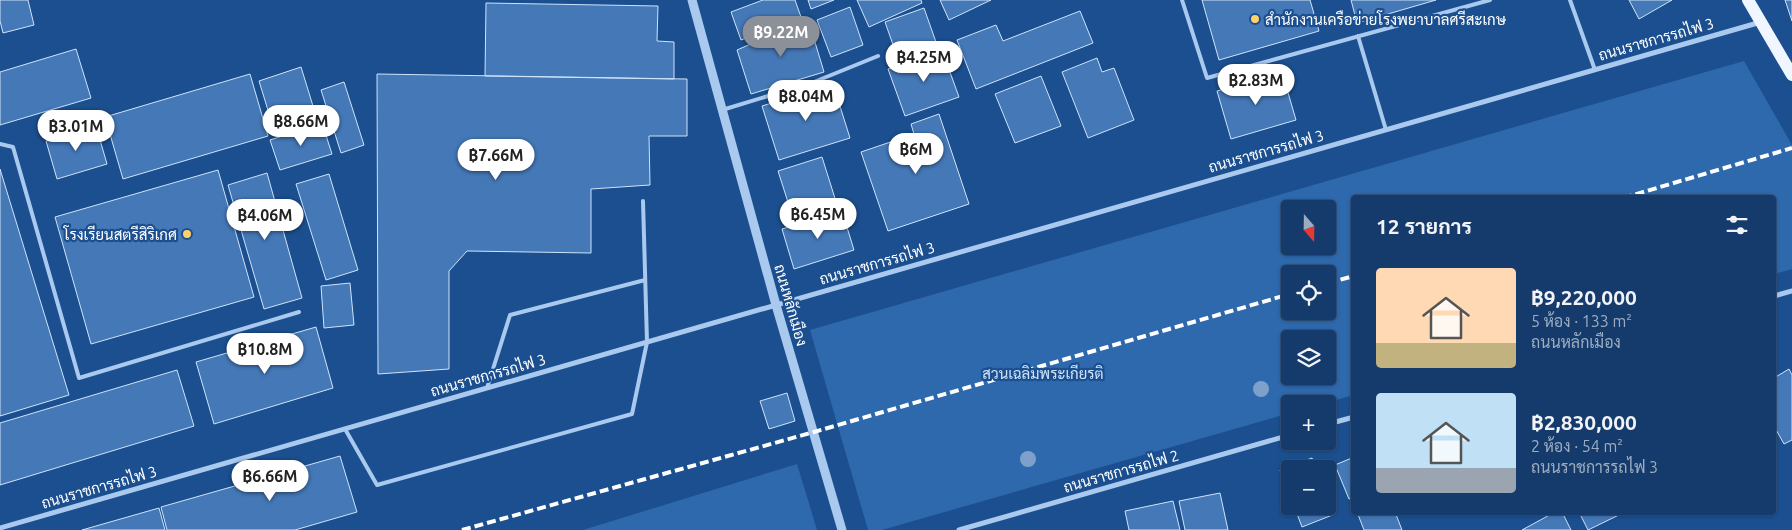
<!DOCTYPE html>
<html lang="th">
<meta charset="utf-8">
<style>
body{margin:0;font-family:Ubuntu,Sarabun,sans-serif;background:#214673;color:#f1f3f6;height:100vh;display:flex;flex-direction:column;font-size:19px;white-space:nowrap}
*{box-sizing:border-box;margin:0}
p{font-size:16px;color:#9dadc1}
.icon{flex:none;width:28px;height:28px;fill:none;stroke:currentColor;stroke-width:2;stroke-linecap:round;stroke-linejoin:round}
.map{position:relative;flex:1;overflow:hidden}
.panel{position:absolute;left:1351px;top:195px;width:425px;height:320px;display:flex;flex-direction:column;background:#143b6b;border-radius:5px;box-shadow:0 1px 4px #0004,0 0 0 1px #33557e}
.panel>*{flex:none}
.needle{width:32px;rotate:160deg}
.tools{position:absolute;left:1281px;top:200px;display:grid;gap:10px}
.tools a{display:grid;place-items:center;width:55px;height:55px;border-radius:5px;background:#143b6b;box-shadow:0 1px 4px #0004,0 0 0 1px #33557e;font-size:25px}
.price{position:absolute;translate:-50% -42px;padding:0 11px;border-radius:18px;background:#fff;color:#222;font-size:16px;line-height:32px;filter:drop-shadow(0 1px 2px #0008)}
.price::after{content:'';position:absolute;left:50%;top:30px;width:15px;height:11px;margin-left:-8px;background:inherit;clip-path:polygon(0 0,100% 0,50% 100%)}
.price.current{background:#8c9099;color:#fff}
ul{padding:0;list-style:none}
li{display:flex;align-items:center;gap:15px;height:125px;padding:0 25px}
li span{display:grid;place-items:center;flex:none;width:140px;height:100px;border-radius:5px;color:#555}
li>.icon{margin-inline-start:auto}
span .icon{width:60px;height:60px;fill:#fffc;stroke-width:1}
li b{font-size:21px}
h2{display:flex;justify-content:space-between;align-items:center;height:60px;padding:0 25px;font-size:21px}
.map>svg:first-child{display:block}
.green{fill:#2e69ad;fill-rule:evenodd}
.building{fill:#4478b7;stroke:#cfe3fa}
.lines{fill:none;stroke-linecap:round;stroke-linejoin:round}
.service{stroke:#a9c9ee;stroke-width:4}
.minor{stroke:#a9c9ee;stroke-width:5}
.tertiary{stroke:#a9c9ee;stroke-width:9}
.primary{stroke:#f0f6ff;stroke-width:12}
.rail{stroke:#fff;stroke-width:4;stroke-dasharray:9 4;stroke-linecap:butt}
.tree{fill:#7ea0ca}
.poi-dot{fill:#ffd166;stroke:#1b4f8f;stroke-width:2}
.labels{text-anchor:middle;dominant-baseline:central;stroke-width:4.5;stroke-linejoin:round;paint-order:stroke}
.poi-label{font-size:15px;fill:#fff;stroke:#1b4f8f;text-anchor:start}
.street-label{font-size:15px;fill:#fff;stroke:#1b4f8f}
.park-label{font-size:15px;fill:#cfe3fa;stroke:#1b4f8f}
</style>
<div class="map">
<svg width="1792" height="530" viewBox="0 0 1792 530">
<rect width="100%" height="100%" fill="#1b4f8f"/>
<path class="green" d="M1744,61L1792,145V269L1774,274V198H1354V395L1322,404H1290V413L882,530H868L810,330ZM1290,209H1328V246H1290ZM1290,274H1328V311H1290ZM1290,339H1328V376H1290Z
M797,464L817,530H583Z"/>
<path class="building" d="M0,0H28L34,25L3,33L0,21Z
M763,0H795L801,17L741,40L731,12Z
M808,0H834L811,9Z
M857,0H921L922,3L869,27Z
M940,0H991L949,20Z
M1202,0H1310L1319,31L1219,60Z
M1351,0H1436L1357,23Z
M1629,0H1672L1639,19Z
M1785,0H1792V21Z
M486,3L658,6L657,41L674,42V79L485,76Z
M850,7L863,45L831,57L817,20Z
M924,8L937,45L898,59L885,22Z
M1080,11L1093,43L976,89L957,40L996,25L1003,41Z
M808,19L824,72L751,94L737,50Z
M76,49L91,98L0,125V72Z
M942,50L959,97L905,116L888,69Z
M1097,58L1102,72L1114,68L1134,120L1088,138L1062,72Z
M301,67L313,106L271,120L259,81Z
M1282,72L1296,120L1231,139L1217,91Z
M250,74L268,136L123,179L105,117Z
M377,74L687,79V136H649L650,185L591,189V253L467,251L449,271V369L378,374Z
M1041,76L1061,126L1015,143L995,94Z
M344,82L364,145L341,153L321,90Z
M833,84L850,138L779,160L762,106Z
M939,114L969,204L888,231L861,152L914,134L911,124Z
M322,123L332,154L280,170L270,140Z
M96,126L107,164L57,179L46,141Z
M822,157L838,208L794,221L778,171Z
M0,169L69,395L0,416Z
M218,170L254,297L91,344L55,217Z
M267,173L302,298L264,309L228,185Z
M329,174L358,270L326,280L296,184Z
M842,211L854,250L794,269L782,229Z
M350,283L354,325L324,328L321,286Z
M316,327L333,388L214,424L196,362Z
M1789,369L1792,375V440L1784,444L1774,426V378Z
M177,370L194,426L0,485V423Z
M787,393L795,421L769,429L760,401Z
M340,456L357,512L295,530H167L161,507Z
M1354,457V497L1349,499L1335,465Z
M1312,458L1317,469H1290V496L1280,470Z
M1220,493L1228,530H1185L1179,501Z
M1328,496L1335,514L1302,527L1294,506H1328Z
M1173,501L1180,530H1129L1125,511Z
M159,508L165,530H82Z
M1357,512H1395L1402,530H1364Z
M1555,512H1562L1571,530H1522Z
M1579,512H1623V513L1588,530Z"/>
<g class="lines">
<path class="service" d="M1182,0L1207,78L1490,0
M1570,0L1595,70
M1358,36L1386,130
M722,110L814,82L878,56
M0,144L13,147L79,378L299,312
M487,388L510,315L645,280
M345,429L377,485L632,414L647,342L643,201"/>
<path class="minor" d="M1774,296L1792,291
M1328,424L1354,417
M0,528L1761,22
M959,530L1290,435"/>
<path class="tertiary" d="M692,0L776,305L842,530"/>
<path class="primary" d="M1748,0L1792,75"/>
<path class="rail" d="M1623,198L1792,148
M1328,283L1354,276
M462,530L814,432L1290,294"/>
</g>
<g class="tree">
<circle cx="1261" cy="389" r="8"/>
<circle cx="1028" cy="459" r="8"/>
</g>
<g class="poi-dot">
<circle cx="1255" cy="19" r="5"/>
<circle cx="187" cy="234" r="5"/>
</g>
<g class="labels">
<g class="poi-label">
<text x="1265" y="19">สำนักงานเครือข่ายโรงพยาบาลศรีสะเกษ</text>
<text x="177" y="234" text-anchor="end">โรงเรียนสตรีสิริเกศ</text>
</g>
<g class="street-label">
<text transform="translate(1656 39) rotate(-16)">ถนนราชการรถไฟ 3</text>
<text transform="translate(1266 151) rotate(-16)">ถนนราชการรถไฟ 3</text>
<text transform="translate(877 263) rotate(-16)">ถนนราชการรถไฟ 3</text>
<text transform="translate(791 305) rotate(74)">ถนนหลักเมือง</text>
<text transform="translate(488 375) rotate(-16)">ถนนราชการรถไฟ 3</text>
<text transform="translate(1121 471) rotate(-16)">ถนนราชการรถไฟ 2</text>
<text transform="translate(99 487) rotate(-16)">ถนนราชการรถไฟ 3</text>
</g>
<g class="park-label">
<text x="1043" y="373">สวนเฉลิมพระเกียรติ</text>
</g>
</g>
</svg>
<div class="tools">
<a><svg class="needle" viewBox="-14 -14 28 28"><path d="M0-13l5 13h-10z" fill="#e53935"/><path d="M0 13l5-13h-10z" fill="#9dadc1"/></svg></a>
<a><svg class="icon" aria-label="locate" viewBox="0 0 24 24"><circle cx="12" cy="12" r="6"/><path d="M12 2v4M12 18v4M2 12h4M18 12h4"/></svg></a>
<a><svg class="icon" aria-label="layers" viewBox="0 0 24 24"><path d="M12 4l9 5-9 5-9-5zM3 14l9 5 9-5"/></svg></a>
<a>+</a>
<a>−</a>
</div>
<b class="price current" style="left:781px;top:58px">฿9.22M</b>
<b class="price" style="left:924px;top:83px">฿4.25M</b>
<b class="price" style="left:1256px;top:106px">฿2.83M</b>
<b class="price" style="left:806px;top:122px">฿8.04M</b>
<b class="price" style="left:301px;top:147px">฿8.66M</b>
<b class="price" style="left:76px;top:152px">฿3.01M</b>
<b class="price" style="left:916px;top:175px">฿6M</b>
<b class="price" style="left:496px;top:181px">฿7.66M</b>
<b class="price" style="left:818px;top:240px">฿6.45M</b>
<b class="price" style="left:265px;top:241px">฿4.06M</b>
<b class="price" style="left:265px;top:375px">฿10.8M</b>
<b class="price" style="left:270px;top:502px">฿6.66M</b>
<section class="panel">
<h2>12 รายการ<svg class="icon" aria-label="filters" viewBox="0 0 24 24"><path d="M4 7h16M4 17h16"/><circle cx="9" cy="7" r="2"/><circle cx="15" cy="17" r="2"/></svg></h2>
<ul>
<li><span style="background:linear-gradient(#ffd9b3 75%,#c2b280 0)"><svg class="icon" aria-label="home" viewBox="0 0 24 24"><path d="M3 11l9-7 9 7M6 9v11h12V9"/></svg></span><div><b>฿9,220,000</b><p>5 ห้อง · 133 m²</p><p>ถนนหลักเมือง</p></div></li>
<li><span style="background:linear-gradient(#bfe0f5 75%,#9aa5b1 0)"><svg class="icon" aria-label="home" viewBox="0 0 24 24"><path d="M3 11l9-7 9 7M6 9v11h12V9"/></svg></span><div><b>฿2,830,000</b><p>2 ห้อง · 54 m²</p><p>ถนนราชการรถไฟ 3</p></div></li>
</ul>
</section>
</div>
